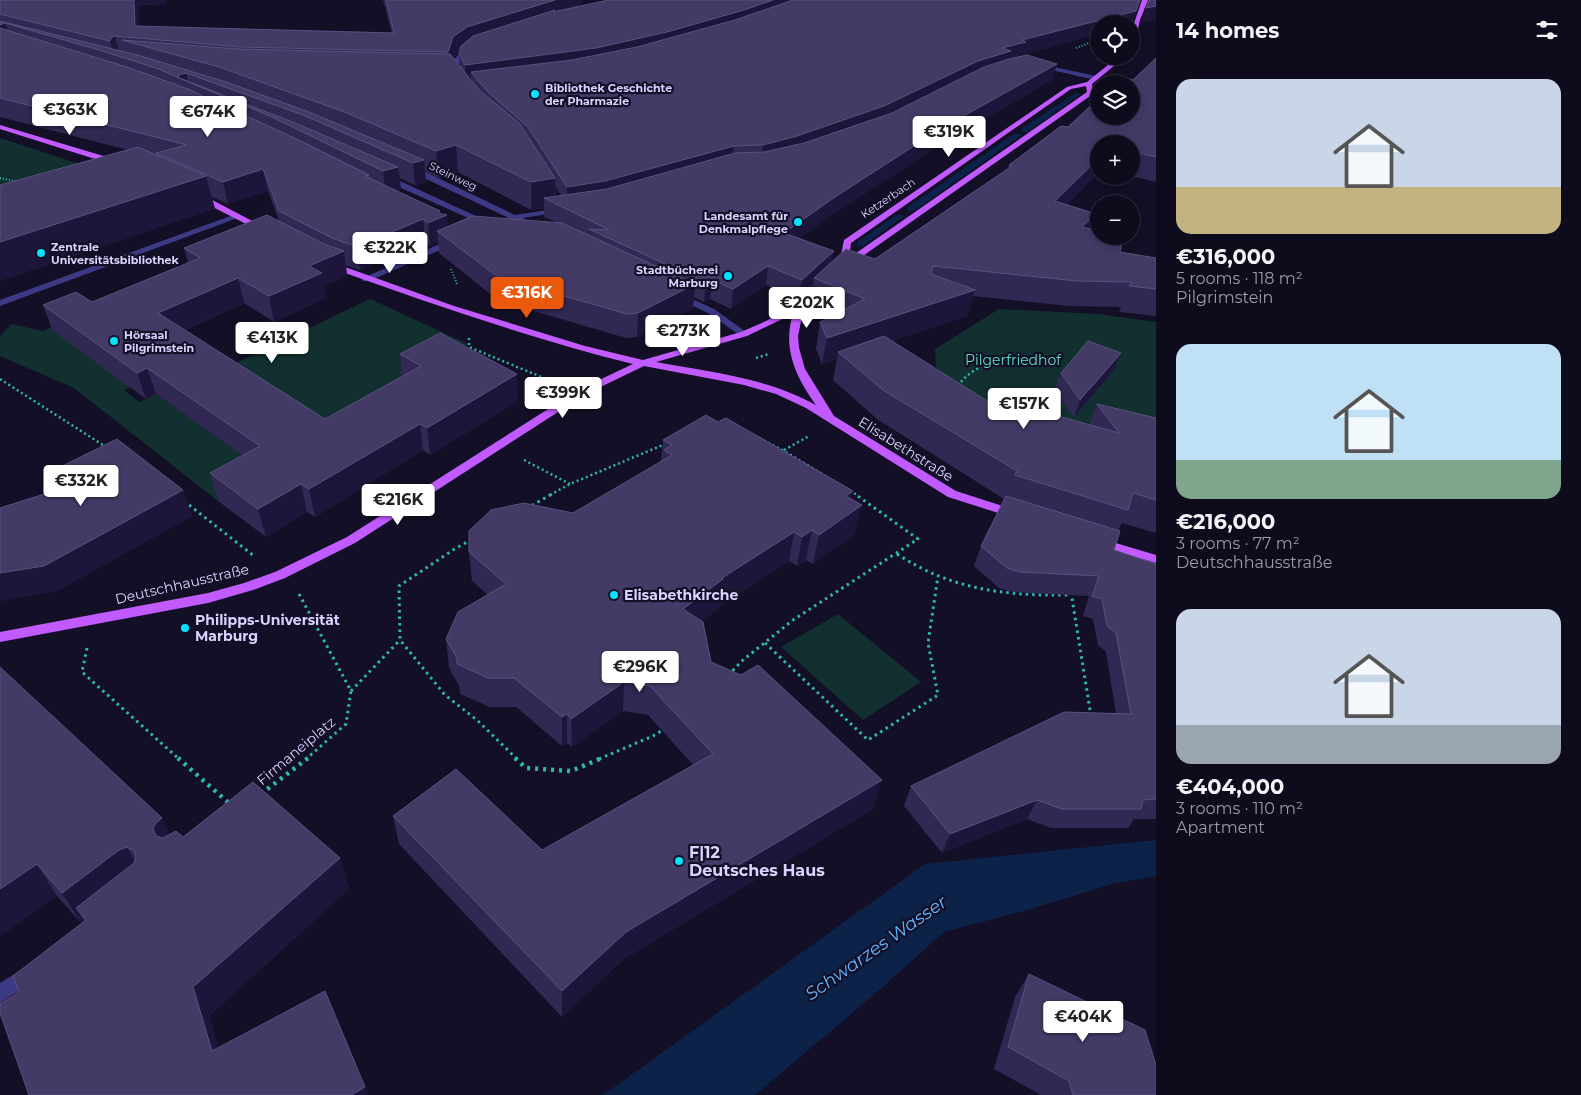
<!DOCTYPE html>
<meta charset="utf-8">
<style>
body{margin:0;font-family:Montserrat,sans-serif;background:#171425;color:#f1f3f6;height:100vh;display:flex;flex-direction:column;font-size:19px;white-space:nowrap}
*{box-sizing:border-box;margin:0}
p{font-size:16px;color:#9b9ba3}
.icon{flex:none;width:28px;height:28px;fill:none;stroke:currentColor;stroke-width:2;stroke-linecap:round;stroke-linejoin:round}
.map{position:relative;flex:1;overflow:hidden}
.panel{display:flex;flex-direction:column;background:#0e0b1c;width:425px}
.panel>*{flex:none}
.controls{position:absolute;left:1090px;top:15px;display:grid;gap:10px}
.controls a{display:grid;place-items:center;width:50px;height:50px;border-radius:50%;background:#0e0b1c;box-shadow:0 2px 12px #0003,0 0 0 1px #2e2b3b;font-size:25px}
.price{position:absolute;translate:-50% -42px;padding:0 11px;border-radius:5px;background:#fff;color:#222;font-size:16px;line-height:32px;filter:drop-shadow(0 1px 2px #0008)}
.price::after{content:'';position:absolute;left:50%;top:30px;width:15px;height:11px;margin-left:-8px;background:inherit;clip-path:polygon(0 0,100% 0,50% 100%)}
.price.selected{background:#ea580c;color:#fff}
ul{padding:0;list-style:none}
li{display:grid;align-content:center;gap:10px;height:265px;padding:0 20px}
li span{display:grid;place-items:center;height:155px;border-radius:15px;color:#555}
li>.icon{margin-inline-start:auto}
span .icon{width:90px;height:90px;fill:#fffc;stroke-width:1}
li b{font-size:21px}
h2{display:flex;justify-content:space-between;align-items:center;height:60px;padding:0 20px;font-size:21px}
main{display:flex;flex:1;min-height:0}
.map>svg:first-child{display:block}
.green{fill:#12302f}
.water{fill:#0c2248}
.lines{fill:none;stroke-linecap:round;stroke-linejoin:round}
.stream{fill:#0c2248;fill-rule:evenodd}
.path-far3{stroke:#2fb8b0;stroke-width:2;stroke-dasharray:1 2;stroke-linecap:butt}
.path-far2{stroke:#2fb8b0;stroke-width:2.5;stroke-dasharray:2 3;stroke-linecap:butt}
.path-far1{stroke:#2fb8b0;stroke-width:3;stroke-dasharray:2.5 4;stroke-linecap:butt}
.path{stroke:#2fb8b0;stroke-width:4.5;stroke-dasharray:3 5;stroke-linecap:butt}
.minor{fill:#3d3a85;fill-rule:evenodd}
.major{fill:#c25bff;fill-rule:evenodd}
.wall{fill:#312854;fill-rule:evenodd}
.shaded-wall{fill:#1d163a}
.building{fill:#433a66;stroke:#5a527e}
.poi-dot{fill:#00e5ff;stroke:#130f26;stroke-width:2}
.labels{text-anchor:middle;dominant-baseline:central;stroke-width:4.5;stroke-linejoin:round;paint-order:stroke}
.far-poi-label{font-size:11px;font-weight:bold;fill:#d9d4ff;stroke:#130f26;text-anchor:start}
.far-street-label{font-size:11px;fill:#d9d4ff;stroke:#130f26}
.park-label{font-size:14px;fill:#5fe0c0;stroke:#130f26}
.street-label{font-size:14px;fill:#d9d4ff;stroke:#130f26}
.poi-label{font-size:14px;font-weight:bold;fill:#d9d4ff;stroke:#130f26;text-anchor:start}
.near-poi-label{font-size:16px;font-weight:bold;fill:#d9d4ff;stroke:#130f26;text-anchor:start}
.near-water-label{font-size:18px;font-style:italic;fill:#62b6ff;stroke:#130f26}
</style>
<main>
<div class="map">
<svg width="1156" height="1095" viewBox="0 0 1156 1095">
<rect width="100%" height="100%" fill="#130f26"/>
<path class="green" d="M0,138L83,165L0,209Z
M370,299L468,344L442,359L330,446L217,372Z
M999,309L1098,314L1156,322V428L1030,420L990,405L945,380L936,367L935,349Z
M86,311L142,382L124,390L139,402L156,394L267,473L218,501L74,388L0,356V336L11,324L43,331Z
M838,614L921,682L863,720L781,647Z"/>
<path class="water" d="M1156,840V876L1112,884L1031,909L944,932L869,999L755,1095H603L925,864Z"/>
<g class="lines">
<path class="stream" d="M1076,93L1081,94L1028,132H1022V128Z
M1015,133L1022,135L914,211H908V207Z
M898,214L905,216L863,246H857V242Z"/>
<path class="path-far3" d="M1076,48L1099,39
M0,178L19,182
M451,269L457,284"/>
<path class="path-far2" d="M469,338V347L551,381
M756,358L769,354
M0,379L106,447
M958,386C977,357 1026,354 1057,362
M784,450L809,436
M524,460L570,484
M550,495L570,484L689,434L717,427L741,429L784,451L857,495"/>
<path class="path-far1" d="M184,501L254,556
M897,554C952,590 1006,596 1070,595
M1071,592L1091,716
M299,594L351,691L346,724L306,759
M765,643L868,740L938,695L928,643L938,576
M87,648L82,672L179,759
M351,691L400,640
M517,759L477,720L445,695L400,640L399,586L453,550L552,494
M599,759L653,736L692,712L743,660L793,620L918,539L855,494"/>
<path class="path" d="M178,758L231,805
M515,758L526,768L571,771L602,758
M261,794L308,758"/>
<path class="minor" d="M473,46L475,47V49C463,55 457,61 458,75L453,76C448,61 459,51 473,46Z
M1040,64L1096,76L1099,78L1096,80L1038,67V65Z
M407,166H413L515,215L560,208L564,210L560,212L523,218L539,227L532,229L407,170Z
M381,175H387L491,223L484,225L381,179Z
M236,214L243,216L0,306V300Z
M453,238L457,241L456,243L369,281H363L361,279Z
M679,293L714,309L749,334L747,336H741L708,313L676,298V294Z
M29,965L35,968L38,974L35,980L0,1003V983Z"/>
<path class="major" d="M1142,0H1148L1140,20L1134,46L1131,48V32Z
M1119,56H1126L1092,84L1093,94L850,265L840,267L839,265L844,240L1067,87L1087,82ZM1086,86L1087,92L849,258L851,243L1071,89Z
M0,125L120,161L121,163L114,165L0,129Z
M195,194H201L269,230L262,232L195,198Z
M331,262L454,306L585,346L643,360L741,332L766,321L797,304L821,280H827V284L804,307L798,336L799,348L805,369L834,416L956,491L1018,511L1020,514L1014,518L948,497L806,408L776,394L744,385L644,366L586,394L355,543L285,578L253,590L208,603L0,642V632L208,593L244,583L275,572L347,537L578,390L633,364C529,338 429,303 328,267V263ZM793,314C782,348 796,377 816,405C768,378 710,372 656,362L747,336Z
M1099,538L1156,555V563L1095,545L1093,542L1095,539Z"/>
</g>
<path class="wall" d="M0,0L165,4L139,5V27L392,33L383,0H583L576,7L1141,0L1131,25V24L1023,55L1022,56L1057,64L1052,80L938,146L832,215L800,238L832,262L875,259L1007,169L1009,165L1068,127L1133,80L1156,58V182L1131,176V144H1099L1067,205L1096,214L1090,229L1120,252L1156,258V316L1119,312L1121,307L1068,306L973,296L967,316L892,341L1003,411L1089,425L1097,404L1156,418V533L1122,523L1118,530L1114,550L1156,564V819H1134L1128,828H1051L1027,819L942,853L904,806L911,786L1116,714L1106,652L1098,645L1093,619L1083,616L1089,596L1012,592L999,588L974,566L981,546L1004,499L877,419L833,380L837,359L822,364L816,349L820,322L835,314L810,304L813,286L799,299L766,285L731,309L710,299L704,302L694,297L693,308L637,337L626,338L499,301L439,253L438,242L430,246L425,242L360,270L346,265L347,276L324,286L326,298L274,322L244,303L185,330L325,419L402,376L400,354L518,401L430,455L423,450L315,517L307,512L266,537L218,501L210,473L243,456L156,394L146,399L53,331L43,305L92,302L188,263L184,248L279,221L268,191L228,204L212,197L215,209L128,150L0,117ZM459,53L460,66L454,58V56ZM425,172L439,178L458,172L531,210L544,208V217L556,222L448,227L440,213V211L396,191L401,189L399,178L415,185L426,182ZM556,187L561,196H556Z
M1121,353L1114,370L1074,417L1054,390L1061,373Z
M663,440L851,499L855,534L813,564L806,560L797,566L789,561L720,606L719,608L702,621L711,662L873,809L624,959L562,1017L399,844L393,816L542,850L693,765L648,715L623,711L572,747L567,743L562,746L516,707H490L460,694L459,686L449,668L446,639L488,595L472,581L469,552L573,513L661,462Z
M52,471L183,490L192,516L57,591L0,601V508L60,489Z
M0,667L170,835L340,858L349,889L209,1016L218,1048L365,1087L368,1095H29L19,992L82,924L57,896L0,936Z
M1029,974L1156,1095H1041L994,1069L1015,997Z"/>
<path class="shaded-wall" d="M134,0H166L165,4L139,5L140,38L135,26Z
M555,0H583L567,14L468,46L454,56L449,71L448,52L453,37L467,27Z
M773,0H813L596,64L471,72V80L466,81L465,65Z
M1141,0L1131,25V24H1099V34L1023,55L1022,57L881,122L761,162L763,145L1002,48L1022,40Z
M1156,6V19L1141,23L1146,8Z
M5,23L12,42L0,32V25Z
M115,36L120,55H114L110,41L111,38Z
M1057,64L1052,80L938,146L832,215L782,251L784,233L835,197L942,128Z
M186,73L188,82L179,78L178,75Z
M456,145L458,172L439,178L436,151Z
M734,146L732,163L567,205V187Z
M1099,158V173L1047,225L1055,201Z
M424,160L426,182L415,185L413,163Z
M398,167L401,189L386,194L383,171Z
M263,169L268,191L228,204L223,182Z
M206,176L215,209L0,281V242Z
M555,178L556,204L544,198V208L531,210V182Z
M440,211L441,217L447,215L449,238L437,231L438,242L430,246L428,223Z
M1096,214L1087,238L1082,227Z
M423,219L425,242L360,270L357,247Z
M344,251L347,276L324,286L326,298L274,322L269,296L309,266Z
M834,251L830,270L814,278L813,286L799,299L802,280Z
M768,266L766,285L731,309L733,289Z
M238,278L244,303L166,338L158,313Z
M712,280L710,299L704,302L706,283Z
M695,284L693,308L637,337L638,313Z
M975,290L967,316L844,357L838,352L837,359L822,364L827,338Z
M1121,353L1114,370L1074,417L1080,400Z
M147,368L156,394L146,399L137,373Z
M517,374L518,401L430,455L427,428Z
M420,424L423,450L315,517L309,489Z
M301,484L307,512L266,537L258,509Z
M183,490L192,516L57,591L0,601V573Z
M853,491L848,516L862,505L855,534L813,564L819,535L846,496Z
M812,530L806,560L797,566L802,537Z
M794,532L789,561L720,606L719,608L680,638L683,609L722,578Z
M624,682L623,711L572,747L571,719Z
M567,714V743L562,746V717Z
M882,780L873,809L624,959L562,1017V991L626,932Z
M1037,800L1027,819L942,853L950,834Z
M162,818L177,850L171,868L153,828L156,823Z
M127,847L144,878L76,908L85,922L82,924L62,893L119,850Z
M340,858L349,889L209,1016L228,1079L212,1051L193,987Z
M37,864L57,896L0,936V889Z
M365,1087L368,1095H351Z"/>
<path class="building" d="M0,0H134L135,26L394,33L386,0H555L467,27L453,37L448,52L239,47L115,36L111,38L110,41L0,14Z
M608,0H773L744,10L667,32L596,48L465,65L459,53L461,46L473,36L555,10L553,12Z
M793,0H1140L1136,11L1022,40L1026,42L1002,48L1011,51L978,61L884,106L797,136L763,145L734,146L605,181L567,187L528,127L488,92L471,72L572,60L637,47L735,20Z
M1149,0H1156V6L1146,8Z
M0,21L141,56L229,83L309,112L424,160L413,163L303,115L186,73L178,75L179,78L295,123L398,167L383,171L272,117L156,68L99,50L5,23L0,25Z
M0,28L130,68L188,89L303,142L369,175L365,176L440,211L438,213L447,215L428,223L423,219L357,247L332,238L279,211L263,169L223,182L156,153L187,145L0,98Z
M122,40L238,49L450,54L479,90L519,123L555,178L531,182L456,145L436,151L347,113L219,67Z
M1027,55L1057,64L942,128L835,197L784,233L834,251L802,280L768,266L733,289L712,280L706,283L589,229L609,230L544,198L607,189L735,153L764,152L804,143L892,113L984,67L1009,59Z
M1156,58V157L1131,151V144H1099V158L1055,201L1096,214L1082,227L1099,231V236H1124L1120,252L1156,258V289L1129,286L1132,282L1077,281L933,266L931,274L975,290L827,338L820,322L865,299L814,278L846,249L875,259L1012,166L1009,165L1061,126L1068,127L1099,98V116H1131V84H1118L1126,78L1133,80Z
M138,147L206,176L0,242V185Z
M267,215L324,244L344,251L309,266L322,273L269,296L238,278L158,313L325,419L421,366L400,354L440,333L517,374L427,428L420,424L309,489L301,484L258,509L210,473L260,446L147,368L137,373L43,305L76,292L92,302L200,258L184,248Z
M473,216L562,223L695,284L638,313L627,314L498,277L437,231Z
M884,336L1003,411L1008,402L1119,433L1097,404L1156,418V500L1133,493L1128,510L1015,475L1017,471L883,390L838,352Z
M1088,341L1121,353L1080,400L1061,373Z
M706,415L718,422L726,418L853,491L846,496L862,505L819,535L812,530L802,537L794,532L722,578L723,579L683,609L703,622L711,662L741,675L758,665L882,780L626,932L562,991L393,816L456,769L542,850L713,754L650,686L624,682L571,719L567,714L562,717L514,678H488L457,664V658L446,639L458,612L506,584L469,552V531L491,510L524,503L573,513L672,455L664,450L672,445L663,440Z
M117,439L183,490L44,566L0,573V508L70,486L52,471Z
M1006,496L1120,531L1114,550L1156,564V799L1143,800L1141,809H1062L1037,800L950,834L911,786L1064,712L1131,714L1116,633L1107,626L1102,599L1092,596L1099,576L1020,572L1007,568L981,546Z
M0,667L162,818L156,823L153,828L156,836L163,838L176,831L183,837L253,782L340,858L193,987L212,1051L325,991L365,1087L351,1095H29L0,1013V1004L19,992L13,976L86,920L76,908L134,863L136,857L134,851L127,847L119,850L62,893L37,864L0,889Z
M1029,974L1145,1030L1156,1065V1095H1073L1069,1081L1008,1047Z"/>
<g class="poi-dot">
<circle cx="535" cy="94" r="5"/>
<circle cx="798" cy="222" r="5"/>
<circle cx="41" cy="253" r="5"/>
<circle cx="728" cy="276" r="5"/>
<circle cx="114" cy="341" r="5"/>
<circle cx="614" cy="595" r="5"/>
<circle cx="185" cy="628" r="5"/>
<circle cx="679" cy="861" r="5"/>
</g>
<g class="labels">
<g class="far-poi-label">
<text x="545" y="88">Bibliothek Geschichte<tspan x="545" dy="13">der Pharmazie</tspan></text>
<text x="788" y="216" text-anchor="end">Landesamt für<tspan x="788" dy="13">Denkmalpflege</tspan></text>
<text x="51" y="247">Zentrale<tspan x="51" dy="13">Universitätsbibliothek</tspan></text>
<text x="718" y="270" text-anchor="end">Stadtbücherei<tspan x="718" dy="13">Marburg</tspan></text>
<text x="124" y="335">Hörsaal<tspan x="124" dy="13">Pilgrimstein</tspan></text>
</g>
<g class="far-street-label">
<text transform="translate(453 176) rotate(26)">Steinweg</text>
<text transform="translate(888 198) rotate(-34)">Ketzerbach</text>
</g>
<g class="park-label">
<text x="1013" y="360">Pilgerfriedhof</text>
</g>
<g class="street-label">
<text transform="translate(906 449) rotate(32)">Elisabethstraße</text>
<text transform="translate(182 584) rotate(-13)">Deutschhausstraße</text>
<text transform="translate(296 751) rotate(-40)">Firmaneiplatz</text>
</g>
<g class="poi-label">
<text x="624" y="595">Elisabethkirche</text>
<text x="195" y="620">Philipps-Universität<tspan x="195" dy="16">Marburg</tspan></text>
</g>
<g class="near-poi-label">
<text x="689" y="852">F|12<tspan x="689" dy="18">Deutsches Haus</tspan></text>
</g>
<g class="near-water-label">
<text transform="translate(876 948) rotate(-35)">Schwarzes Wasser</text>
</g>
</g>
</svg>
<div class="controls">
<a><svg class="icon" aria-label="locate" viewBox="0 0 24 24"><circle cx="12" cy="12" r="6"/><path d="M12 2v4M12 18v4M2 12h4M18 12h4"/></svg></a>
<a><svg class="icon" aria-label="layers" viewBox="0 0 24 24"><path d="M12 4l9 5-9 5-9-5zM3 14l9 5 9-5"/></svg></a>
<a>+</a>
<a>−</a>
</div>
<b class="price" style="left:70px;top:136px">€363K</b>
<b class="price" style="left:208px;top:138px">€674K</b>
<b class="price" style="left:949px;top:158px">€319K</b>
<b class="price" style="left:390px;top:274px">€322K</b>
<b class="price selected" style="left:527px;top:319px">€316K</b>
<b class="price" style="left:807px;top:329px">€202K</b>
<b class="price" style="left:683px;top:357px">€273K</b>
<b class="price" style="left:272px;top:364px">€413K</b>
<b class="price" style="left:563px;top:419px">€399K</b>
<b class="price" style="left:1024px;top:430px">€157K</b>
<b class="price" style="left:81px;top:507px">€332K</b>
<b class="price" style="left:398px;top:526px">€216K</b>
<b class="price" style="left:640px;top:693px">€296K</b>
<b class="price" style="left:1083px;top:1043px">€404K</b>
</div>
<section class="panel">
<h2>14 homes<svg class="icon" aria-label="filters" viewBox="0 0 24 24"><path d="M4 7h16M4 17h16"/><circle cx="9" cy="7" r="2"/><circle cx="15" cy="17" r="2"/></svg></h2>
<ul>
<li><span style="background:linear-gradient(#c9d6e8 70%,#c2b280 0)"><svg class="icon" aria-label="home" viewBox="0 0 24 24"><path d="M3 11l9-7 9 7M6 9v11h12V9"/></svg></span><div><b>€316,000</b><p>5 rooms · 118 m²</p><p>Pilgrimstein</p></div></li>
<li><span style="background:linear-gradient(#bfe0f5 75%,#7fa58c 0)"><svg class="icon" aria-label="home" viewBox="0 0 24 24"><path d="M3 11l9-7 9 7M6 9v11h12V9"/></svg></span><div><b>€216,000</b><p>3 rooms · 77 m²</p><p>Deutschhausstraße</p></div></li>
<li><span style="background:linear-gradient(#c9d6e8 75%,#9aa5b1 0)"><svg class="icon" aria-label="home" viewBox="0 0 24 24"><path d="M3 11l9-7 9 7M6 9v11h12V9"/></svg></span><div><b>€404,000</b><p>3 rooms · 110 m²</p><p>Apartment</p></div></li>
</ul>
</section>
</main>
